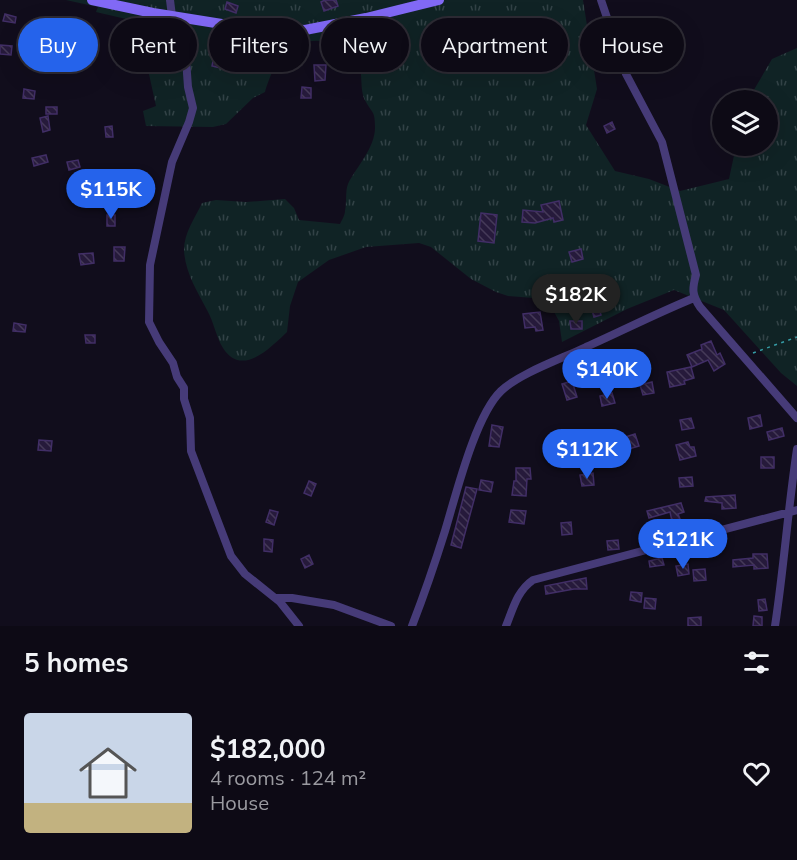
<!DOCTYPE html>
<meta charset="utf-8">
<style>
body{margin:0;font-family:Mulish,sans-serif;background:#16131e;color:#f1f3f6;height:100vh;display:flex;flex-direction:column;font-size:22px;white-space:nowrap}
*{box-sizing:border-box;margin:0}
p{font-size:20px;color:#9a9aa0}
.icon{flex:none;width:33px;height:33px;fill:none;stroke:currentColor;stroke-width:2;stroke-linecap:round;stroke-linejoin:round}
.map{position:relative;height:626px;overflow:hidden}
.panel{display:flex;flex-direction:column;background:#0d0a15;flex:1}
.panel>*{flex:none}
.guide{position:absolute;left:18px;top:18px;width:762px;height:54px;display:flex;gap:12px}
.tools{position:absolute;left:712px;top:90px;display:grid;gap:12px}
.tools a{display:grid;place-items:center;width:66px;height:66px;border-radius:50%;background:#0d0a15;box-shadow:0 6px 24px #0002,0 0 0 2px #2d2b34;font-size:30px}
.price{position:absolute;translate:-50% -51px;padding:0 14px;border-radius:21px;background:#2563eb;color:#fff;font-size:20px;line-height:39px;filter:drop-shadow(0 2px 3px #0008)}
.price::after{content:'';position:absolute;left:50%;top:36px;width:18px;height:14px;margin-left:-9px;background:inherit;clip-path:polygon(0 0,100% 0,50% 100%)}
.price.on{background:#222;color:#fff}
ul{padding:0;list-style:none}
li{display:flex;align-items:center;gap:18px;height:150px;padding:0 24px}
li span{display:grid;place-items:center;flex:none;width:168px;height:120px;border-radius:6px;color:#555}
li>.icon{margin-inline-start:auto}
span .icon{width:72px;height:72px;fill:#fffc;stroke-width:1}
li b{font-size:26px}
h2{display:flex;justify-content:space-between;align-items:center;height:72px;padding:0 24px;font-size:26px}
.pill{padding:0 21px;border-radius:27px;background:#0d0a15;box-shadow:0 6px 24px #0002,0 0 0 2px #2d2b34;font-size:21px;line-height:54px}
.pill.on{background:#2563eb;color:#fff}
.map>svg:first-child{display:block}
.grass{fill:url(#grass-tufts)}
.building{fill:url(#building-back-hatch);stroke:#412e66;stroke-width:1.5}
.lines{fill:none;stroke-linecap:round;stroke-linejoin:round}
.path{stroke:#359ca6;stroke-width:1.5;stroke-dasharray:3 4.5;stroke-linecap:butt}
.street{stroke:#463b78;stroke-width:8}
.secondary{stroke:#8169f5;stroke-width:10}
</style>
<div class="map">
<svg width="797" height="626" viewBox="0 0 797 626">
<defs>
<pattern id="grass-tufts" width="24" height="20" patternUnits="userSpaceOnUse" patternTransform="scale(1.5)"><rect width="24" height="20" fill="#102325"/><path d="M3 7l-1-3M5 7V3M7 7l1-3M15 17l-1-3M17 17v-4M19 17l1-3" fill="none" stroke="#324246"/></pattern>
<pattern id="building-back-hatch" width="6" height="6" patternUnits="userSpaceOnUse" patternTransform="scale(1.5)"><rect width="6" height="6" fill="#261a3b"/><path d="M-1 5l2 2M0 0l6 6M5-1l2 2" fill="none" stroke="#453a58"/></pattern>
</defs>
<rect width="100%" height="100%" fill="#110d1c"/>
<path class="grass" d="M66,0H583L597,89L586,125L615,171L649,179L680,191L729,179L736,146H768V100H748L772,59L797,48V386L781,373L724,310L674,290L627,309L562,342L559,321L547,299L508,296L496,292L471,279L431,247L419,243L366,247L329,260L298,282L290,306L287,332C271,347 242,378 223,348C216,337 214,322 207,310C197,291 185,272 184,250C184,233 195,218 202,203L216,200L246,202L285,199L294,208L299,220L340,224C342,220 345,215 345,211C347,202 345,192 348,184C357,166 376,147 375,126C375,111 372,113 366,102C358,89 365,71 356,58C341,38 304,35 285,51C277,58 268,81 265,92L253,98L226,124L213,127L146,126L143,111L156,106L145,56L162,52L152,25L96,12L98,7Z"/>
<path class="building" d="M325,0H336L338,6L324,11L321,2Z
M227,2L238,6L236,13L225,9Z
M5,14L16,17L15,23L3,21Z
M46,20L56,22L55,28L45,27Z
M148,38L152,47L144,50L141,40Z
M354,39V48L338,49V40Z
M0,45L12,46L11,55L0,54Z
M215,52L232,55L229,70L212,66Z
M314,65H326L325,80L315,81Z
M302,87L311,88V98H301Z
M24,89L35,91L34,99L23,98Z
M46,107H57V114H46Z
M48,116L50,130L43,132L40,118Z
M612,122L615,129L607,133L604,126Z
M112,126L113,137H106L105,127Z
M46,155L48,162L34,166L32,158Z
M78,160L80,167L69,170L67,162Z
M559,201L563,220L554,222L553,218L535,223L522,222L523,210L543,212L541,205Z
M481,213L497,215L494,243L478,241Z
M107,215H115V226H107Z
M114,247H125L124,261H114Z
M581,249L583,259L572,262L569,252Z
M93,253L94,263L81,265L79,254Z
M598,305L601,315L594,317L591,307Z
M540,312L543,330L536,331L535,327L525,328L523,314Z
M570,321H582V329H571Z
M14,323L26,325L25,332L13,331Z
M85,335H95V343H86Z
M711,341L717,355L720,353L725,364L714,371L708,360L692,367L687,355L702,349L701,345Z
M691,367L694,378L684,381L685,384L670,387L667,372Z
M572,381L577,397L567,400L562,384Z
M652,382L654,393L643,395L640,385Z
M612,393L615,403L602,406L600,396Z
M760,415L762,426L750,429L748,418Z
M691,418L694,428L682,430L680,420Z
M492,425L503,427L499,447L489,446Z
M782,428L784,436L769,440L767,432Z
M635,434L639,446L622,451L619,439Z
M39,440L52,441L51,451L38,450Z
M688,442L690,447H694L696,456L680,460L676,445Z
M761,457H774V468H761Z
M516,468H530L531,479H527L526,496L512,495L514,481H516Z
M593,473L594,485L582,486L580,475Z
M692,477L693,486L680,487L679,478Z
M481,480L493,482L491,492L479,490Z
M309,481L316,484L311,496L304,493Z
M466,487L477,489L461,548L451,545Z
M735,495L736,508L722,509V503L705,501L706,497Z
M681,503L684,512L678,514L680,519L672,521L670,512L649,518L647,511Z
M270,510L278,512L274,525L266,522Z
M511,510L526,511L524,524L509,522Z
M571,522L572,534L562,535L561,523Z
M264,539L273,540L272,552L264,551Z
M618,540L619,549L608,550L607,541Z
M753,554H767L768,568L754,569V565L733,567V560L753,558Z
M309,555L313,564L305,568L301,559Z
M662,558L664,565L650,567L649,561Z
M688,564L689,574L678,576L676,566Z
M705,569L706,580L694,581L693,570Z
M586,578L587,589H574L546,594L545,586Z
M631,592L642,593L641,602L630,600Z
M645,598L656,599L655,609L644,608Z
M765,599L767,610L759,611L758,600Z
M754,616L762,617V626H753Z
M701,617V626H688V618Z"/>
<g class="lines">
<path class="path" d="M753,353L797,337"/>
<path class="street" d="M170,0L172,16
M601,0L626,74L662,142L696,275C692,289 692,295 700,307L797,418
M183,18L188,87L193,108L189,122L172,162L150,265L149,322L159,342L173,363L177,377L184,388V399L190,418L191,451L231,556L245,574L280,602L299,626
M276,598H292L334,605L391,626
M412,626C424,595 435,563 445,531C456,495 475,416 501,391C520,373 561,359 586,347C622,331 657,313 694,298
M506,626C513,609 517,591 533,580L797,510
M775,626C784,567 788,508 797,449"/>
<path class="secondary" d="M92,0L153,13L228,25L305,30L366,18L439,0"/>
</g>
</svg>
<div class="tools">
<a><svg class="icon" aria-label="layers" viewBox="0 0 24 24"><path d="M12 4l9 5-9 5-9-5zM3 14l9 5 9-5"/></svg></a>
</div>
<b class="price" style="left:111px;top:220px">$115K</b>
<b class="price on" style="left:576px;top:325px">$182K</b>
<b class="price" style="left:607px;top:400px">$140K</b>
<b class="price" style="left:587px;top:480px">$112K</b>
<b class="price" style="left:683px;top:570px">$121K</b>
<div class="guide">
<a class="pill on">Buy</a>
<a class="pill">Rent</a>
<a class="pill">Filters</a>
<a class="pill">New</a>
<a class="pill">Apartment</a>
<a class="pill">House</a>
</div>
</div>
<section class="panel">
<h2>5 homes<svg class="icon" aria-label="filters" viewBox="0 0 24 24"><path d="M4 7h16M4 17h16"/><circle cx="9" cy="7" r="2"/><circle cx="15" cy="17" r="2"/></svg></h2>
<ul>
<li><span style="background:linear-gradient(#c9d6e8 75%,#c2b280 0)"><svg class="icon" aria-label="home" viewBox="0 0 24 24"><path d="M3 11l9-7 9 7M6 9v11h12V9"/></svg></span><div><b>$182,000</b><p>4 rooms · 124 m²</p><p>House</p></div><svg class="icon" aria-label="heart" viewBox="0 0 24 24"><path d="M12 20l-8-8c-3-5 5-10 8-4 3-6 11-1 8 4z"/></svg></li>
</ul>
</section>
